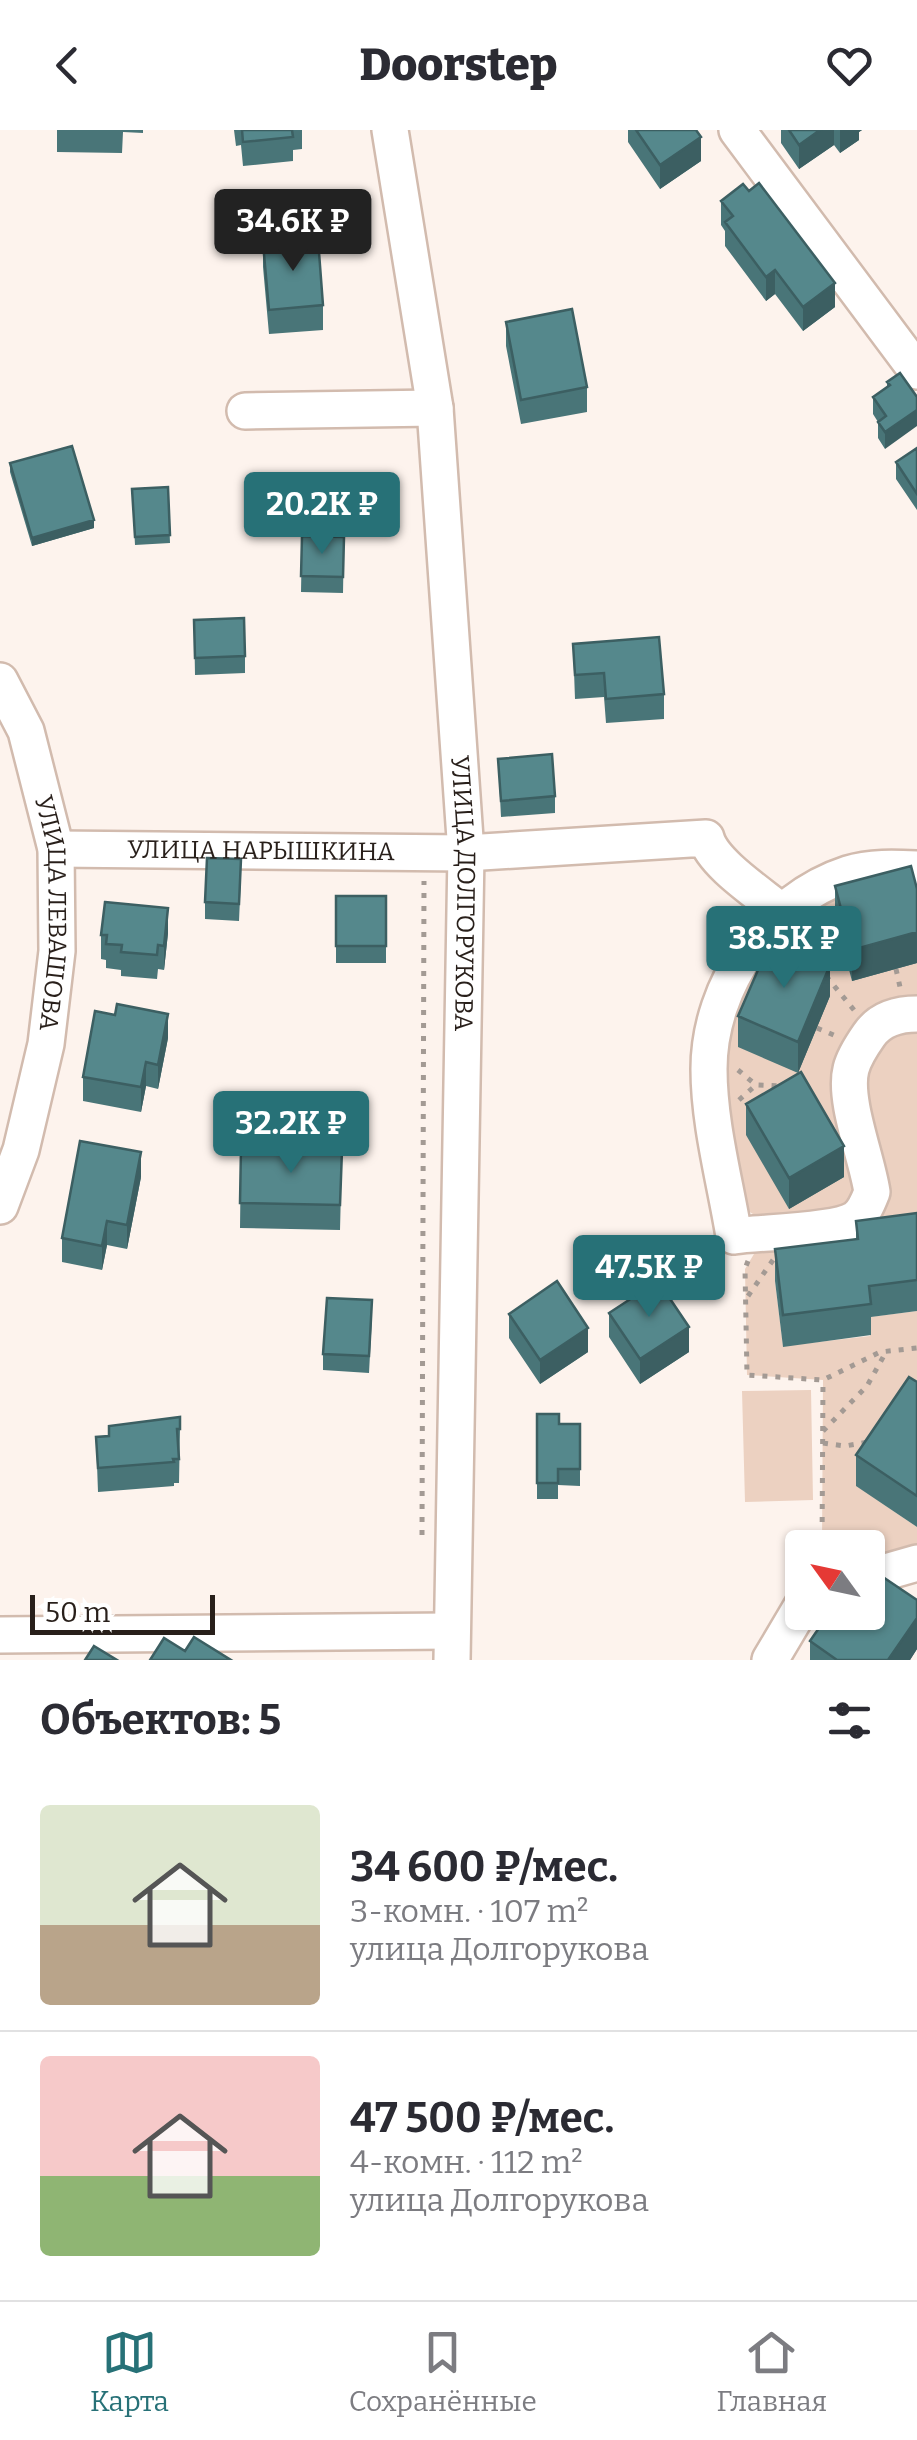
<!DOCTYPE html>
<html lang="ru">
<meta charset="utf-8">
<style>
body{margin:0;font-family:Bitter,serif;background:#f7f7f7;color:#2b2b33;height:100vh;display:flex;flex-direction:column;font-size:38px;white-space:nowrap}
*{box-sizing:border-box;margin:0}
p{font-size:32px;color:#7c7c81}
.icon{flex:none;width:55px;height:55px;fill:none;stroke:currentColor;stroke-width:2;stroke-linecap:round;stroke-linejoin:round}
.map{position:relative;height:1530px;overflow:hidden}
.side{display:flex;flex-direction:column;background:#fff;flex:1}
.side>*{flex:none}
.needle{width:65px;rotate:303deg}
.buttons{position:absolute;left:785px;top:1400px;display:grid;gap:20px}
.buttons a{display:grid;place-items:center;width:100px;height:100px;border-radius:10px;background:#fff;box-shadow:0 2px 8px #0004;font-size:50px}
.scale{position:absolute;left:30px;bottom:25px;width:185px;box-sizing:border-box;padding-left:10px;border:5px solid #281f1a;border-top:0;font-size:28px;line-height:35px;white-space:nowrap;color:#281f1a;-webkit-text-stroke:8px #fff;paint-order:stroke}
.price{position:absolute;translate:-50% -85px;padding:0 22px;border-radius:10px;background:#277177;color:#fff;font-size:32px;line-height:65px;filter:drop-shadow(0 2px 5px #0008)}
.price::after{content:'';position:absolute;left:50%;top:60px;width:30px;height:22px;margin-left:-15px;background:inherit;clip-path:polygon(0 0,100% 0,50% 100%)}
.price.selected{background:#222;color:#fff}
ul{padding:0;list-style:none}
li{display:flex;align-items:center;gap:30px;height:250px;padding:0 40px}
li+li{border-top:2px solid #e1e1e2}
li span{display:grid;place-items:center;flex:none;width:280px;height:200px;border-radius:10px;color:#555}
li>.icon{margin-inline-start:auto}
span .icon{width:120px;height:120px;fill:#fffc;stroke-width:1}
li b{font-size:42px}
h2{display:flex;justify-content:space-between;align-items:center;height:120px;padding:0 40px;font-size:42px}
header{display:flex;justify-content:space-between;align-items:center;height:130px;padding:0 40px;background:#fff;font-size:45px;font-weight:800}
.tab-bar{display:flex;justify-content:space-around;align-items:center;height:140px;border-top:2px solid #e1e1e2;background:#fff;font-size:28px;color:#7c7c81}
.tab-bar a{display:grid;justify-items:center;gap:5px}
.tab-bar .selected{color:#277177}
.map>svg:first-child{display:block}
.green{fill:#ecd1c1}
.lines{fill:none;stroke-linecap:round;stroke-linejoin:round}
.minor-casing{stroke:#d2bbae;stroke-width:40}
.path{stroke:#a39a94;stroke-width:5;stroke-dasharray:5 8;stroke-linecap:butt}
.minor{stroke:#fff;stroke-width:35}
.wall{fill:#497578}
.shaded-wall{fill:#3c5f62}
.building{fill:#55888c;stroke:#3c5f62;stroke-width:2.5}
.labels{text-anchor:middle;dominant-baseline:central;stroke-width:9;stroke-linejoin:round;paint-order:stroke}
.street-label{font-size:25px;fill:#281f1a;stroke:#fff}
</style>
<header><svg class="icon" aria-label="back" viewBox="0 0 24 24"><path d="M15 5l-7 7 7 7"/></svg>Doorstep<svg class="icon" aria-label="heart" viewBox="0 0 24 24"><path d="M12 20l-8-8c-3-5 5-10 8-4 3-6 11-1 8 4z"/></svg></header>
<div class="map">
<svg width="917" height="1530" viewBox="0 0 917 1530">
<rect width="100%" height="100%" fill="#fdf3ed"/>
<path class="green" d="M917,748V870L872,886L858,1067L848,1081L763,1090L748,1081L740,1067L727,992L726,887L773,805L831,765Z
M917,894V1115L775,1151L783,1216L870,1206L869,1187L917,1181V1284L857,1356L917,1397V1422L868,1437V1418L822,1417L823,1250L747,1245L745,1139L757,1119L852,1105L860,957L874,916Z
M811,1260L813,1370L745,1372L742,1261Z"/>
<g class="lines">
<g class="minor-casing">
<g id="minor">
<path id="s1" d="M390,0L435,278L466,723L452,1530"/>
<path d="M737,0L917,241"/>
<path d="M245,281L435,278"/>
<path id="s2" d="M0,551L26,601L56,719L57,821L46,914L21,1020L0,1076"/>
<path id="s3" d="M56,719L466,723L706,708C713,734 762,765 783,783"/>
<path d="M917,739C894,738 871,737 848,744C768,770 709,855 709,939C709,994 725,1051 734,1106C761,1102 835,1102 855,1089C864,1083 868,1072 872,1062C867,1028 843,970 851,939C854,927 862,915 869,905C880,889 898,884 917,884"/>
<path d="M868,1447L917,1433"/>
<path d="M0,1505L450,1501"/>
<path d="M770,1530L802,1476"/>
</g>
</g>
<path class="path" d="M790,816L804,818L813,829
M896,839L900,857
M826,846L854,880
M817,898L836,906
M738,940L756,955L781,956
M739,970L756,955
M748,1131L745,1139L747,1245L823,1250L880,1222L917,1218
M748,1166L773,1130
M823,1301L867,1256L886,1222
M823,1313L845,1316L868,1312
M422,1405L424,751
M822,1418L823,1250"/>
<use href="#minor" class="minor"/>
</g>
<path class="wall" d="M57,0H143V3L123,2L122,23L57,22Z
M234,0H302V19L293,20V31L243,36L241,15L236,16Z
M628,0H696L701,31L660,59L628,12Z
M781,0H862L859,2V10L840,23L834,15L799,39L781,13Z
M721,71L835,177L803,201L775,164L766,171L725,116V101L721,95Z
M263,113L323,175V200L269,204L263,137Z
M506,192L587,257V282L521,294L506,216Z
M900,243L885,319L878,308V292L873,284V267L887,257V252Z
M917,318V380L896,349V332Z
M10,333L94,398L32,416L10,342Z
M168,357L170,413L135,415L132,359Z
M302,406L344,407L343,463L301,462Z
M194,490L245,526V543L195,545Z
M573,514L664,564V589L606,593L604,567L575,569Z
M498,629L555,666V683L501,687Z
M241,746L239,791L205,789V772Z
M835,756L917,759V833L852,851L835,787Z
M336,766H386V833H336Z
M168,803L164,840L158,839L157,849L121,846V840L106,838V830L101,829V805Z
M830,866L798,943L738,917V886Z
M168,908L158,959L146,956L141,982L83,971V947Z
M746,974L844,1047L789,1079L746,1005Z
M241,1018L342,1020L340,1100L240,1098Z
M141,1047L127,1119L107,1115L102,1140L62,1132V1108Z
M917,1083V1181L871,1187V1205L783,1217L775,1151V1119L856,1109V1091Z
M609,1183L689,1222L640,1254L609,1207Z
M509,1184L588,1222L540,1254L509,1208Z
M372,1187L369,1243L323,1240V1224Z
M917,1252V1397L856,1356V1325Z
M537,1284L559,1294H580V1356L558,1355V1369H537Z
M180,1299L179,1353H174V1356L98,1362L96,1307Z
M917,1470V1519L910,1530H810V1511Z"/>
<path class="shaded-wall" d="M820,0H834V15L799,39V15Z
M840,0H862L859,2V10L840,23Z
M701,7V31L660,59V35Z
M775,140V164L766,171V147Z
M835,153V177L803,201V177Z
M917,280V296L885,319V302Z
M94,390V398L32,416V408Z
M168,778V803L164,840V816Z
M917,802V833L852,851V820Z
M830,835V866L798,943V912Z
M168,884V908L158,959V935Z
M146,932V956L141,982V957Z
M844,1016V1047L789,1079V1048Z
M141,1022V1047L127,1119V1095Z
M107,1091V1115L102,1140V1116Z
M689,1197V1222L640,1254V1229Z
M588,1198V1222L540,1254V1230Z
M917,1488V1519L910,1530H888Z"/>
<path class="building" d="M242,0H292L293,7L243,12Z
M636,0H696L701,7L660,35Z
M789,0H820L799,15Z
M759,53L835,153L803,177L775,140L766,147L725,92L733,86L721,71L743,54L749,61Z
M318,109L323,175L269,180L263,113Z
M572,179L587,257L521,270L506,192Z
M900,243L917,267V280L885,302L878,292L886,286L873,267L890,255L887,252Z
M72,316L94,390L32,408L10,333Z
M917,318V364L896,332Z
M168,357L170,405L135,407L132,359Z
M302,406L344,407L343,447L301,446Z
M244,488L245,526L195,528L194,490Z
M659,507L664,564L606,569L604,543L575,545L573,514Z
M552,624L555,666L501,671L498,629Z
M207,728L241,729L239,774L205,772Z
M911,736L917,759V802L852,820L835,756Z
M336,766H386V816H336Z
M105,772L168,778L164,816L158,815L157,825L121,822L122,815L106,814L107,805H101Z
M771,810L830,835L798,912L738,886Z
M117,874L168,884L158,935L146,932L141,957L83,947L95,881L115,885Z
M801,942L844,1016L789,1048L746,974Z
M80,1011L141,1022L127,1095L107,1091L102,1116L62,1108Z
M241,1018L342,1020L340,1075L240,1073Z
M917,1083V1150L869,1156L871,1174L783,1185L775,1119L858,1109L856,1091Z
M557,1151L588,1198L540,1230L509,1184Z
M658,1151L689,1197L640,1229L609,1183Z
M327,1168L372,1170L369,1226L323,1224Z
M909,1247L917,1252V1366L856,1325Z
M537,1284H559V1294H580V1339H558V1353H537Z
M180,1287V1299H177L179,1329H173L174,1332L98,1338L96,1307L109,1306V1296Z
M868,1437L917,1470V1488L888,1530H837L810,1511L830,1482H868Z
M194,1507L231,1530H150L164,1508L185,1521Z
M94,1516L117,1530H85Z"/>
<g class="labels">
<g class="street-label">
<text stroke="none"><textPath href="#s3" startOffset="205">УЛИЦА НАРЫШКИНА</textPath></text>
<text stroke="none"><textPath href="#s1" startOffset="768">УЛИЦА ДОЛГОРУКОВА</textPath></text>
<text stroke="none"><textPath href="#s2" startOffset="242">УЛИЦА ЛЕВАШОВА</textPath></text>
</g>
</g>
</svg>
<div class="buttons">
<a><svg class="needle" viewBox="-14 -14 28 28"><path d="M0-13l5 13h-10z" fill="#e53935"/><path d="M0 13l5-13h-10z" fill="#7c7c81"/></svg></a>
</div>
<div class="scale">50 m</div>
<b class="price selected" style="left:293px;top:144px">34.6K ₽</b>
<b class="price" style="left:322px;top:427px">20.2K ₽</b>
<b class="price" style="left:784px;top:861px">38.5K ₽</b>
<b class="price" style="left:291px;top:1046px">32.2K ₽</b>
<b class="price" style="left:649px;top:1190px">47.5K ₽</b>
</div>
<section class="side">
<h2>Объектов: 5<svg class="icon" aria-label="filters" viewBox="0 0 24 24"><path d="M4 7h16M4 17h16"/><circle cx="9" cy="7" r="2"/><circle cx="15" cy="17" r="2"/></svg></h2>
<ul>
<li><span style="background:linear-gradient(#dfe7d0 60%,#b9a48a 0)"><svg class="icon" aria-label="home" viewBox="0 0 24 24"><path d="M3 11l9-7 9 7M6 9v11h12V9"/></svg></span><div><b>34 600 ₽/мес.</b><p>3-комн. · 107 m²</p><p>улица Долгорукова</p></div></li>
<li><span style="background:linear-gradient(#f6c9c9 60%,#8fb573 0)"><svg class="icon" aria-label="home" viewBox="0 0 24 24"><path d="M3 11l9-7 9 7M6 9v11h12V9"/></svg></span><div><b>47 500 ₽/мес.</b><p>4-комн. · 112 m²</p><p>улица Долгорукова</p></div></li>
</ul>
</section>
<nav class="tab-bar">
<a class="selected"><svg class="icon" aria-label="map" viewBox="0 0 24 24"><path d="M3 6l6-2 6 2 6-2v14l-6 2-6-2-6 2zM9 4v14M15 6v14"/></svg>Карта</a>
<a><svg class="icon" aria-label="saved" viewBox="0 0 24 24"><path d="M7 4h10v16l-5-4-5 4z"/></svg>Сохранённые</a>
<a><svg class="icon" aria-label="home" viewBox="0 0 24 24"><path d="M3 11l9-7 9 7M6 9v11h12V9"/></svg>Главная</a>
</nav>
